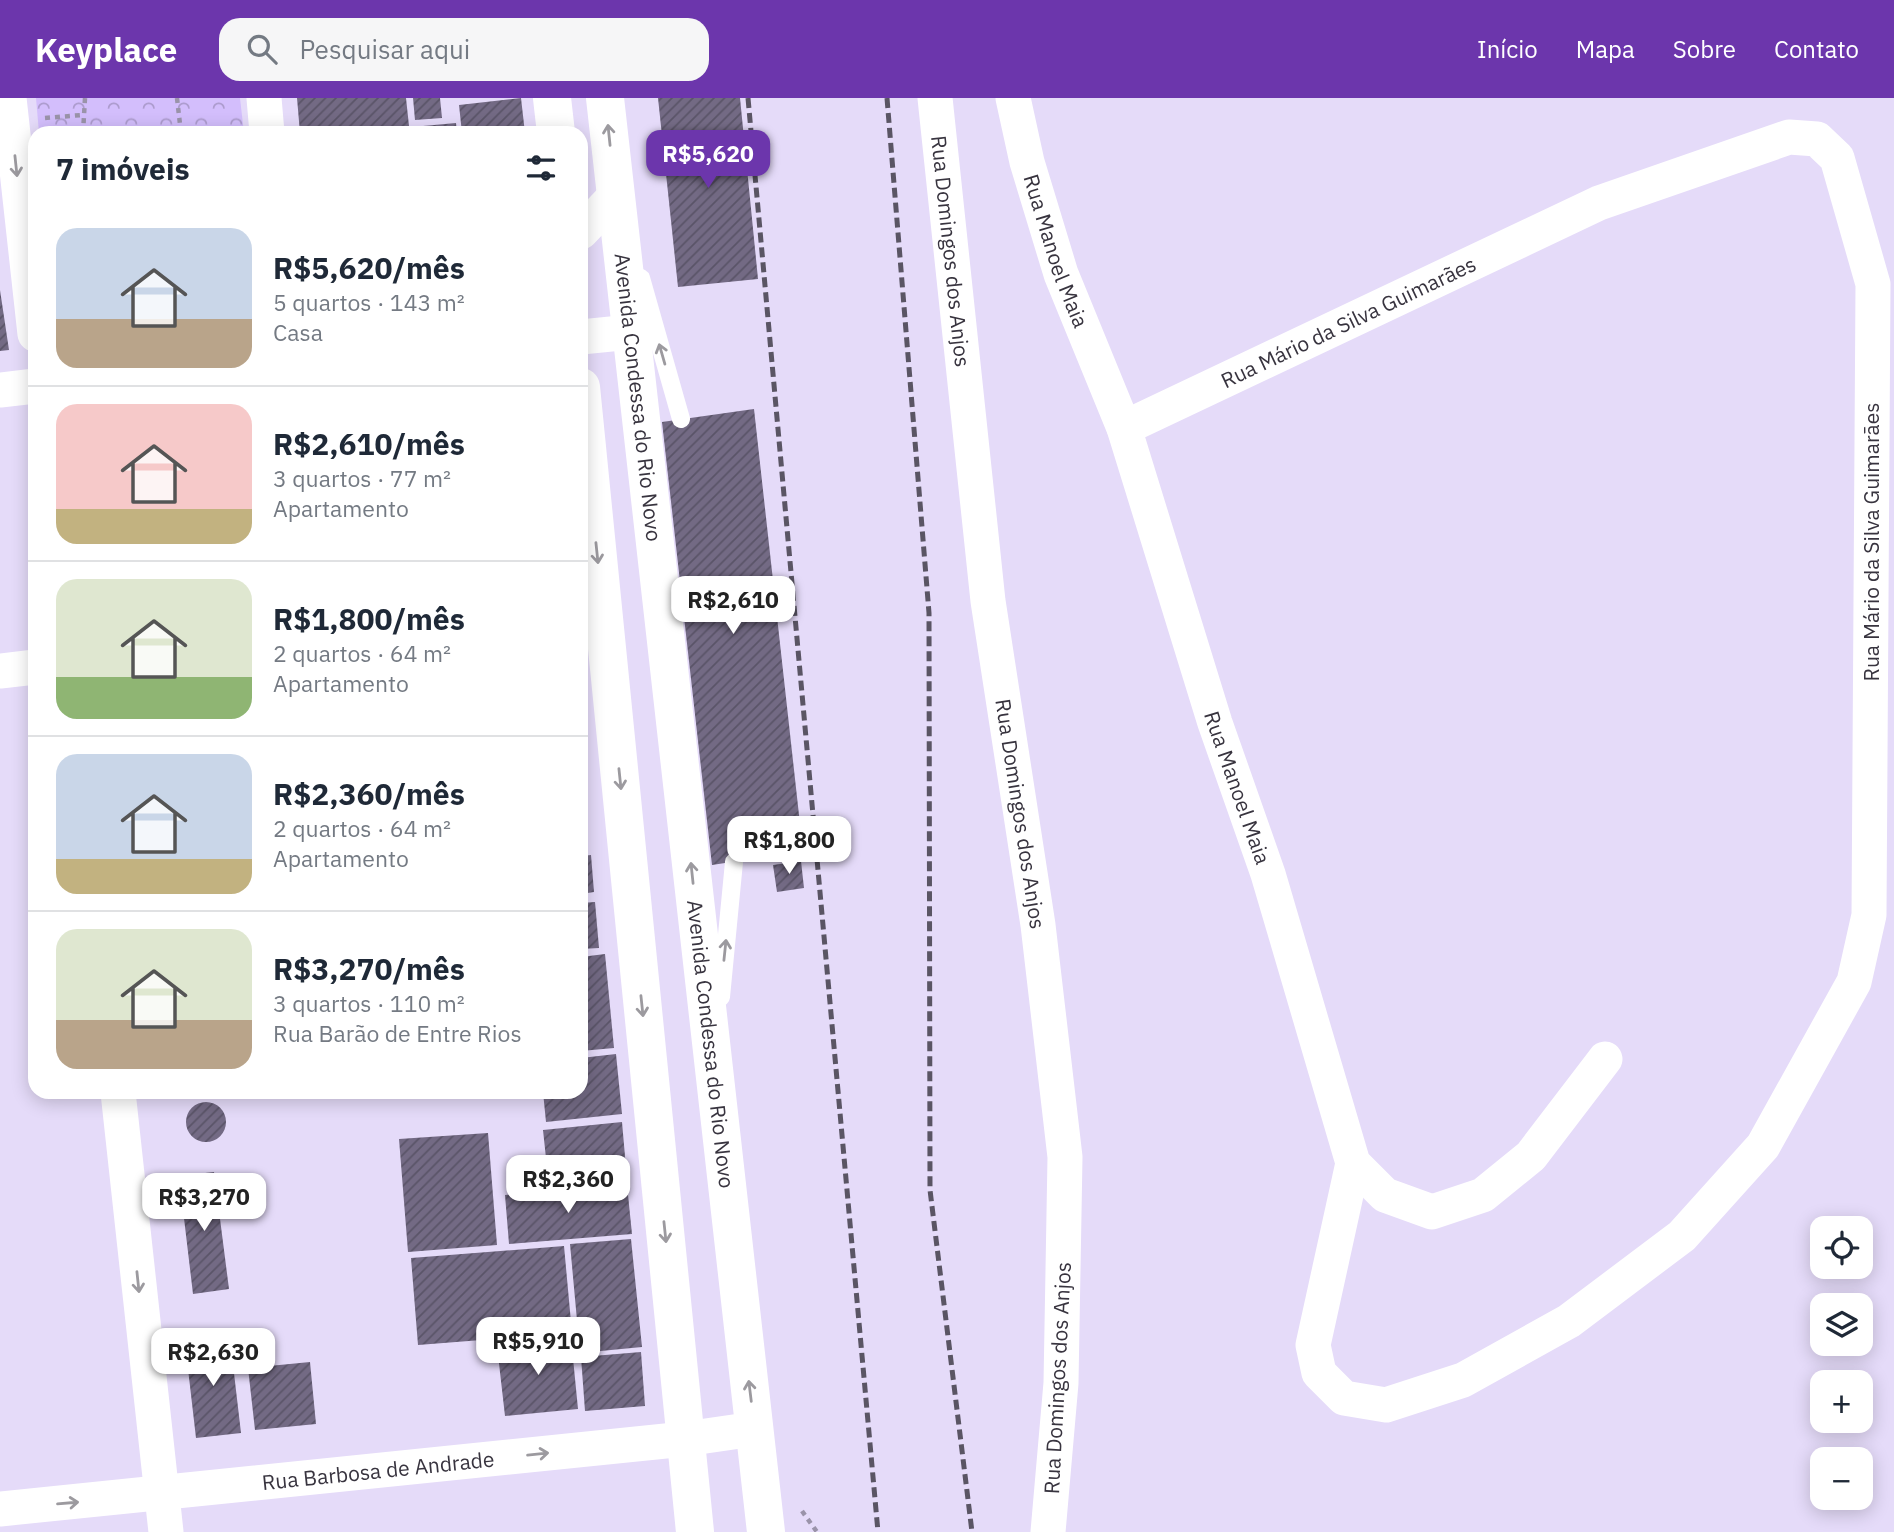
<!DOCTYPE html>
<html lang="pt">
<meta charset="utf-8">
<style>
body{margin:0;font-family:"IBM Plex Sans",sans-serif;background:#f6f6f7;color:#1f2937;height:100vh;display:flex;flex-direction:column;font-size:26px;white-space:nowrap}
*{box-sizing:border-box;margin:0}
p{font-size:23px;color:#747a83}
.icon{flex:none;width:38px;height:38px;fill:none;stroke:currentColor;stroke-width:2;stroke-linecap:round;stroke-linejoin:round}
.map{position:relative;flex:1;overflow:hidden}
.sheet{position:absolute;left:28px;top:28px;width:560px;height:973px;display:flex;flex-direction:column;background:#fff;border-radius:21px;box-shadow:0 4px 18px #0003}
.sheet>*{flex:none}
.tools{position:absolute;left:1810px;top:1118px;display:grid;gap:14px}
.tools a{display:grid;place-items:center;width:63px;height:63px;border-radius:14px;background:#fff;box-shadow:0 4px 18px #0003;font-size:35px}
.price{position:absolute;translate:-50% -60px;padding:0 16px;border-radius:14px;background:#fff;color:#222;font-size:23px;line-height:46px;filter:drop-shadow(0 2px 4px #0008)}
.price::after{content:'';position:absolute;left:50%;top:42px;width:21px;height:16px;margin-left:-10px;background:inherit;clip-path:polygon(0 0,100% 0,50% 100%)}
.price.current{background:#6c36ac;color:#fff}
ul{padding:0;list-style:none}
li{display:flex;align-items:center;gap:21px;height:175px;padding:0 28px}
li+li{border-top:2px solid #e0e1e3}
li span{display:grid;place-items:center;flex:none;width:196px;height:140px;border-radius:21px;color:#555}
li>.icon{margin-inline-start:auto}
span .icon{width:84px;height:84px;fill:#fffc;stroke-width:1}
li b{font-size:30px}
h2{display:flex;justify-content:space-between;align-items:center;height:84px;padding:0 28px;font-size:30px}
header{display:flex;align-items:center;gap:42px;box-sizing:border-box;height:98px;padding:0 35px;background:#6c36ac;color:#fff}
header strong{font-size:33px}
nav{display:flex;gap:38px;margin-inline-start:auto;font-size:24px}
.search{width:490px;height:63px;background:#f6f6f7;display:flex;align-items:center;gap:18px;box-sizing:border-box;padding:0 24px;border-radius:21px;color:#747a83;font-size:26px}
.map>svg:first-child{display:block}
.park{fill:url(#park-crowns)}
.building{fill:url(#building-hatch)}
.lines{fill:none;stroke-linecap:round;stroke-linejoin:round}
.path{stroke:#9a93a9;stroke-width:4.5;stroke-dasharray:5 5;stroke-linecap:butt}
.lane{stroke:#fff;stroke-width:18}
.street{stroke:#fff;stroke-width:35}
.secondary{stroke:#fff;stroke-width:38}
.rail{stroke:#5a5564;stroke-width:5;stroke-dasharray:10 5;stroke-linecap:butt}
.oneway{stroke:#9c9a9f}
.labels{text-anchor:middle;dominant-baseline:central;stroke-width:7;stroke-linejoin:round;paint-order:stroke}
.street-label{font-size:21px;fill:#38343f;stroke:#fff}
</style>
<header>
<strong>Keyplace</strong>
<div class="search"><svg class="icon" aria-label="search" viewBox="0 0 24 24"><circle cx="10" cy="10" r="6"/><path d="M15 15l6 6"/></svg>Pesquisar aqui</div>
<nav><a>Início</a><a>Mapa</a><a>Sobre</a><a>Contato</a></nav>
</header>
<div class="map">
<svg width="1894" height="1434" viewBox="0 0 1894 1434">
<defs>
<pattern id="park-crowns" width="20" height="18" patternUnits="userSpaceOnUse" patternTransform="scale(1.75)"><rect width="20" height="18" fill="#d3befc"/><path d="M2 6a3 3 0 1 1 6 0M12 15a3 3 0 1 1 6 0" fill="none" stroke="#ac9bcd"/></pattern>
<pattern id="building-hatch" width="6" height="6" patternUnits="userSpaceOnUse" patternTransform="scale(1.75)"><rect width="6" height="6" fill="#736a84"/><path d="M-1 1l2-2M0 6l6-6M5 7l2-2" fill="none" stroke="#5a5468"/></pattern>
</defs>
<rect width="100%" height="100%" fill="#e5dbf9"/>
<path class="park" d="M36,0H240L244,35H39Z"/>
<path class="building" d="M297,0H406L409,28L300,35Z
M413,0H440L442,20L415,22Z
M521,0L525,35H462L459,7Z
M658,0H740L758,181L678,189Z
M456,25L457,35H368V33Z
M0,192L9,252L0,253Z
M754,311L803,753L712,767L662,324Z
M581,696L588,751L581,752Z
M591,757L594,794L581,796V758Z
M801,763L804,790L777,794L773,767Z
M595,804L599,850L581,851V805Z
M605,856L614,950L581,953V859Z
M616,956L622,1016L546,1024L543,994H581V960Z
M186 1024a20 20 0 1 1 40 0a20 20 0 1 1-40 0Z
M622,1024L627,1081L549,1088L543,1032Z
M488,1035L497,1147L408,1154L399,1041Z
M214,1074L229,1191L193,1196L179,1078Z
M627,1087L632,1136L509,1146L505,1097Z
M631,1141L642,1249L580,1255L570,1146Z
M564,1148L572,1235L418,1247L411,1160Z
M571,1240L578,1311L505,1318L497,1248Z
M230,1241L241,1335L196,1340L185,1245Z
M641,1254L645,1308L585,1313L581,1259Z
M310,1264L316,1326L255,1332L248,1270Z"/>
<g class="lines">
<path class="path" d="M177,0L181,35
M45,20L82,17
M83,35L85,0
M802,1413L817,1434"/>
<path class="lane" d="M641,180L681,321
M721,899L734,764"/>
<g class="street">
<path d="M9,0L35,236"/>
<path d="M264,0L267,35"/>
<path id="s1" d="M935,0L988,503L1038,827L1065,1059L1061,1285L1048,1434"/>
<path id="s2" d="M1013,0L1027,64L1061,176L1124,330L1215,625L1268,776L1353,1065L1385,1097L1432,1114L1483,1097L1531,1058L1605,961"/>
<path d="M581,134L616,97"/>
<path d="M581,239L631,234"/>
<path d="M0,292L35,288"/>
<path id="s3" d="M1124,330L1599,105L1789,39L1817,41L1837,60L1873,186L1869,817L1854,884L1763,1048L1682,1138L1569,1223L1463,1282L1386,1307L1344,1300L1319,1275L1313,1247L1353,1065"/>
<path d="M0,573L35,569"/>
<path d="M118,994L166,1434"/>
<path id="s4" d="M0,1411L685,1341L754,1331"/>
</g>
<g class="secondary">
<path d="M552,0L556,35"/>
<path id="s5" d="M605,0L766,1434"/>
<path d="M581,289L695,1434"/>
</g>
<path class="rail" d="M748,0L878,1434
M887,0L929,515L930,1092L972,1434"/>
</g>
<defs><path id="oneway-shaft" d="M-6 0H5M1.5-3L5.5 0L1.5 3" fill="none" stroke-width="1.6" stroke-linecap="round" stroke-linejoin="round" transform="scale(1.75)"/></defs>
<g class="oneway">
<use href="#oneway-shaft" transform="translate(609 37) rotate(-96)"/>
<use href="#oneway-shaft" transform="translate(16 68) rotate(84)"/>
<use href="#oneway-shaft" transform="translate(662 256) rotate(-106)"/>
<use href="#oneway-shaft" transform="translate(597 455) rotate(84)"/>
<use href="#oneway-shaft" transform="translate(620 681) rotate(84)"/>
<use href="#oneway-shaft" transform="translate(692 775) rotate(-96)"/>
<use href="#oneway-shaft" transform="translate(725 852) rotate(-84)"/>
<use href="#oneway-shaft" transform="translate(642 908) rotate(84)"/>
<use href="#oneway-shaft" transform="translate(665 1134) rotate(84)"/>
<use href="#oneway-shaft" transform="translate(138 1184) rotate(84)"/>
<use href="#oneway-shaft" transform="translate(750 1293) rotate(-97)"/>
<use href="#oneway-shaft" transform="translate(538 1356) rotate(-6)"/>
<use href="#oneway-shaft" transform="translate(68 1405) rotate(-5)"/>
</g>
<g class="labels">
<g class="street-label">
<text stroke="none"><textPath href="#s2" startOffset="159">Rua Manoel Maia</textPath></text>
<text stroke="none"><textPath href="#s1" startOffset="154">Rua Domingos dos Anjos</textPath></text>
<text stroke="none"><textPath href="#s3" startOffset="248">Rua Mário da Silva Guimarães</textPath></text>
<text stroke="none"><textPath href="#s5" startOffset="301">Avenida Condessa do Rio Novo</textPath></text>
<text transform="translate(1871 444) rotate(-90)">Rua Mário da Silva Guimarães</text>
<text stroke="none"><textPath href="#s2" startOffset="726">Rua Manoel Maia</textPath></text>
<text stroke="none"><textPath href="#s1" startOffset="721">Rua Domingos dos Anjos</textPath></text>
<text stroke="none"><textPath href="#s5" startOffset="952">Avenida Condessa do Rio Novo</textPath></text>
<text transform="translate(1057 1280) rotate(-87)">Rua Domingos dos Anjos</text>
<text stroke="none"><textPath href="#s4" startOffset="380">Rua Barbosa de Andrade</textPath></text>
</g>
</g>
</svg>
<div class="tools">
<a><svg class="icon" aria-label="locate" viewBox="0 0 24 24"><circle cx="12" cy="12" r="6"/><path d="M12 2v4M12 18v4M2 12h4M18 12h4"/></svg></a>
<a><svg class="icon" aria-label="layers" viewBox="0 0 24 24"><path d="M12 4l9 5-9 5-9-5zM3 14l9 5 9-5"/></svg></a>
<a>+</a>
<a>−</a>
</div>
<b class="price current" style="left:708px;top:92px">R$5,620</b>
<b class="price" style="left:733px;top:538px">R$2,610</b>
<b class="price" style="left:789px;top:778px">R$1,800</b>
<b class="price" style="left:568px;top:1117px">R$2,360</b>
<b class="price" style="left:204px;top:1135px">R$3,270</b>
<b class="price" style="left:538px;top:1279px">R$5,910</b>
<b class="price" style="left:213px;top:1290px">R$2,630</b>
<section class="sheet">
<h2>7 imóveis<svg class="icon" aria-label="filters" viewBox="0 0 24 24"><path d="M4 7h16M4 17h16"/><circle cx="9" cy="7" r="2"/><circle cx="15" cy="17" r="2"/></svg></h2>
<ul>
<li><span style="background:linear-gradient(#c9d6e8 65%,#b9a48a 0)"><svg class="icon" aria-label="home" viewBox="0 0 24 24"><path d="M3 11l9-7 9 7M6 9v11h12V9"/></svg></span><div><b>R$5,620/mês</b><p>5 quartos · 143 m²</p><p>Casa</p></div></li>
<li><span style="background:linear-gradient(#f6c9c9 75%,#c2b280 0)"><svg class="icon" aria-label="home" viewBox="0 0 24 24"><path d="M3 11l9-7 9 7M6 9v11h12V9"/></svg></span><div><b>R$2,610/mês</b><p>3 quartos · 77 m²</p><p>Apartamento</p></div></li>
<li><span style="background:linear-gradient(#dfe7d0 70%,#8fb573 0)"><svg class="icon" aria-label="home" viewBox="0 0 24 24"><path d="M3 11l9-7 9 7M6 9v11h12V9"/></svg></span><div><b>R$1,800/mês</b><p>2 quartos · 64 m²</p><p>Apartamento</p></div></li>
<li><span style="background:linear-gradient(#c9d6e8 75%,#c2b280 0)"><svg class="icon" aria-label="home" viewBox="0 0 24 24"><path d="M3 11l9-7 9 7M6 9v11h12V9"/></svg></span><div><b>R$2,360/mês</b><p>2 quartos · 64 m²</p><p>Apartamento</p></div></li>
<li><span style="background:linear-gradient(#dfe7d0 65%,#b9a48a 0)"><svg class="icon" aria-label="home" viewBox="0 0 24 24"><path d="M3 11l9-7 9 7M6 9v11h12V9"/></svg></span><div><b>R$3,270/mês</b><p>3 quartos · 110 m²</p><p>Rua Barão de Entre Rios</p></div></li>
</ul>
</section>
</div>
